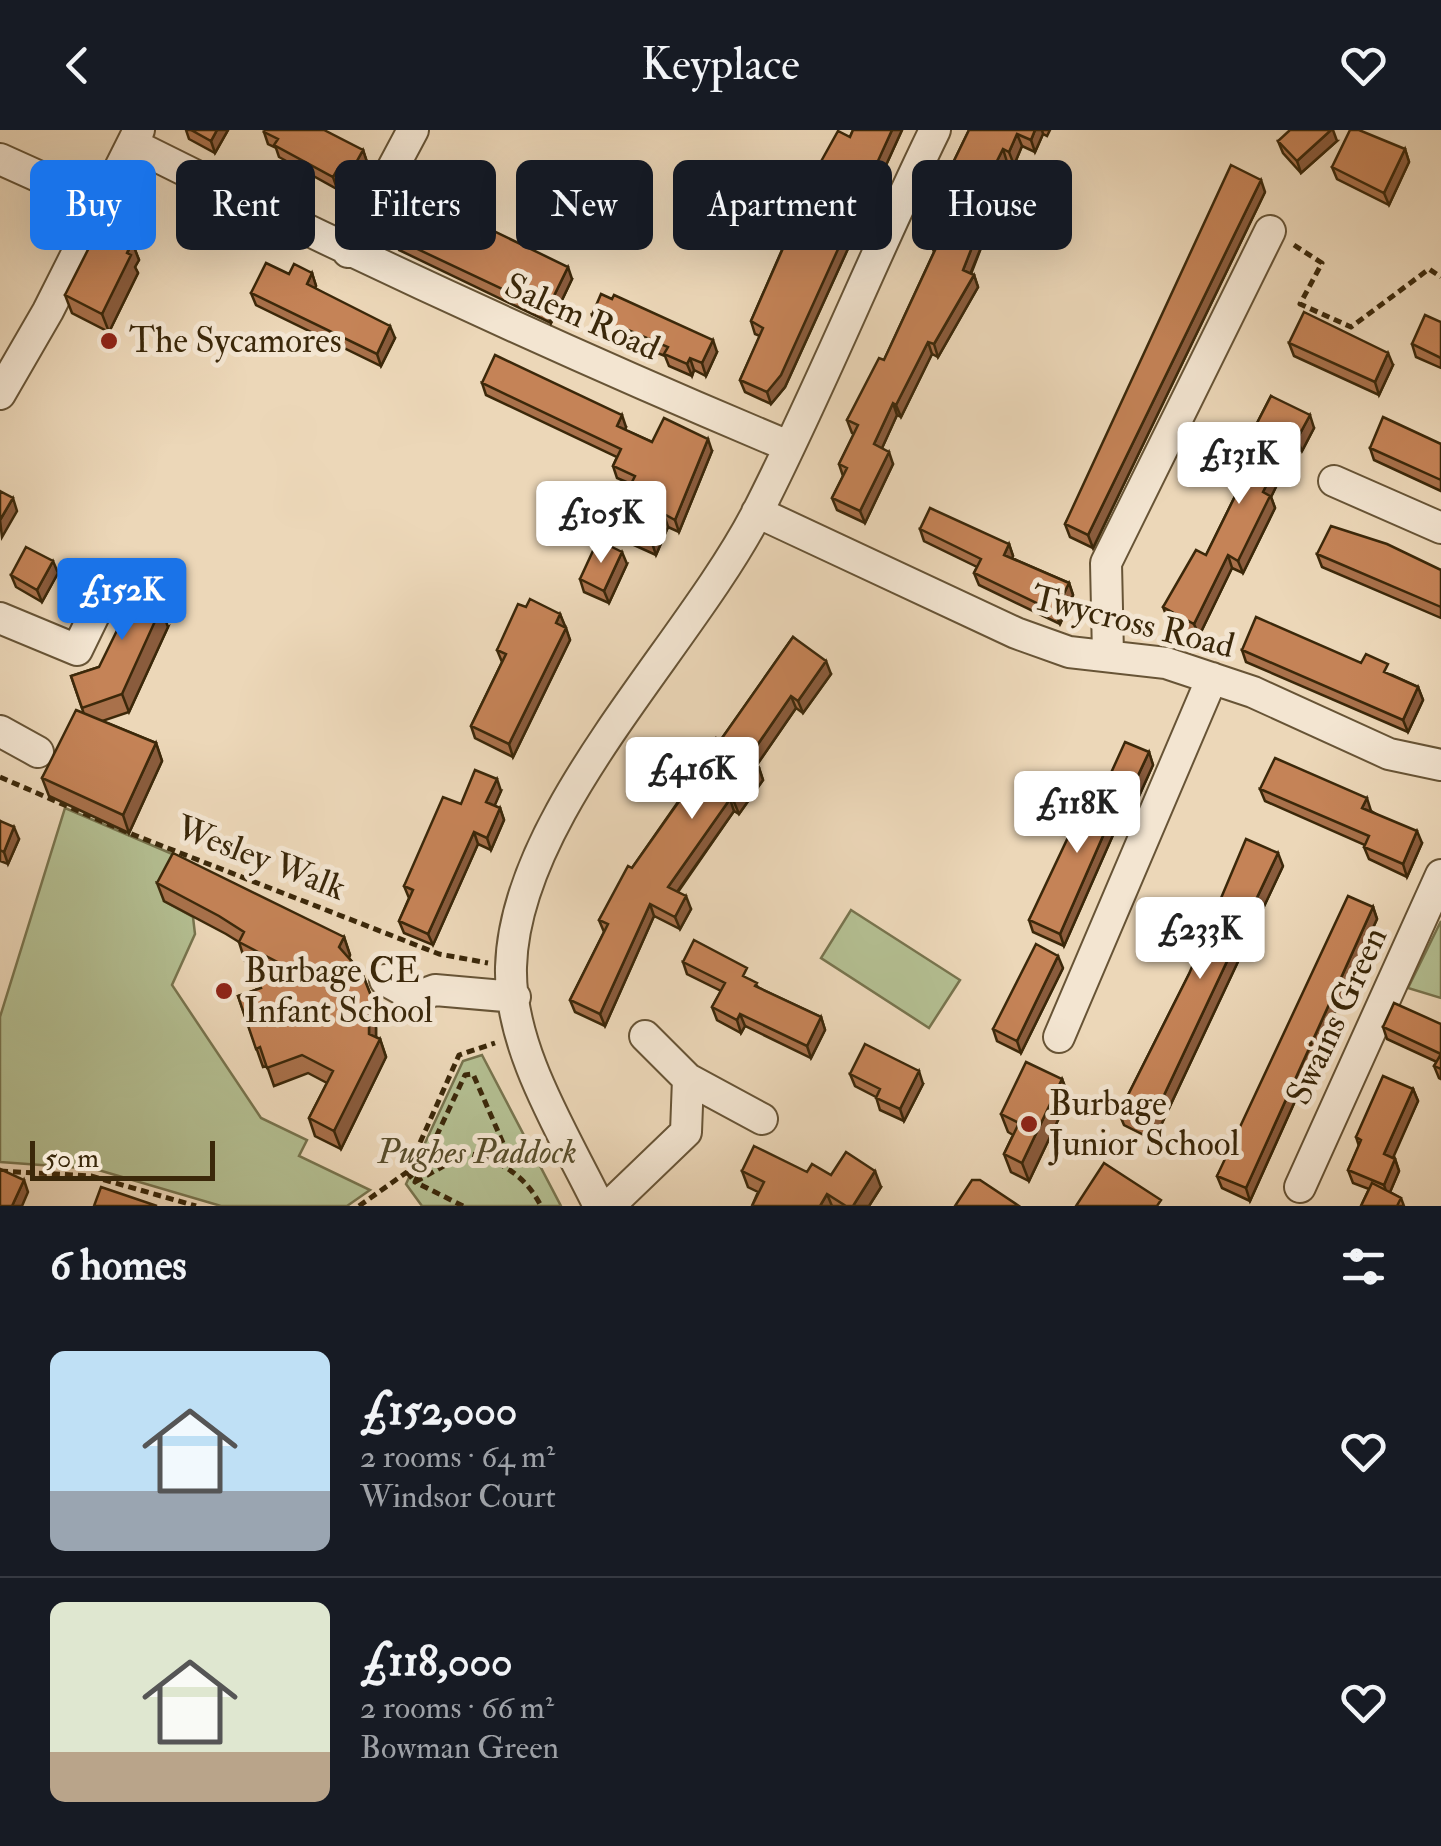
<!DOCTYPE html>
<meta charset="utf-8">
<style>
body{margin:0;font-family:"IM FELL Double Pica",serif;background:#20242c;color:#f1f3f6;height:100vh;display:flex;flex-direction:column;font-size:38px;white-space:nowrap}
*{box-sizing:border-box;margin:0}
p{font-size:32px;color:#9ea1a6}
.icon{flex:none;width:55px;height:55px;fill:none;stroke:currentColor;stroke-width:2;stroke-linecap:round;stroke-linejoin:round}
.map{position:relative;height:1076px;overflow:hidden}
.sheet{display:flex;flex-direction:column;background:#171b24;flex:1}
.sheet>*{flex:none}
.top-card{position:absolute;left:30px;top:30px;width:1382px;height:90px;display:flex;gap:20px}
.scale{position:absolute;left:30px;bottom:25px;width:185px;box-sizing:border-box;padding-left:10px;border:5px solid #3b280a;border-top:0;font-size:28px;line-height:35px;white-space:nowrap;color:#3b280a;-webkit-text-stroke:8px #f3e5d1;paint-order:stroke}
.price{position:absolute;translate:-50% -85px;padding:0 22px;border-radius:10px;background:#fff;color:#222;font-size:32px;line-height:65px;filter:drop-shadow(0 2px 5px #0008)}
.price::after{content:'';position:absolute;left:50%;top:60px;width:30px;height:22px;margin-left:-15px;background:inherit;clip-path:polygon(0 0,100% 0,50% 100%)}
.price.on{background:#1a73e8;color:#fff}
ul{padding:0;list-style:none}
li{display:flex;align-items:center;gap:30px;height:250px;padding:0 50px}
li+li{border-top:2px solid #363941}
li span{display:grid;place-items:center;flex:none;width:280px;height:200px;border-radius:15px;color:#555}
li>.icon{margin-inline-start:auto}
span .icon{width:120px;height:120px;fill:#fffc;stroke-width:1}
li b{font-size:42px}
h2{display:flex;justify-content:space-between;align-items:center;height:120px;padding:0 50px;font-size:42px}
.pill{padding:0 35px;border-radius:15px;background:#171b24;box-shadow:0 10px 40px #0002;font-size:35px;line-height:90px}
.pill.on{background:#1a73e8;color:#fff}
header{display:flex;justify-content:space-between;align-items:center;height:130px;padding:0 50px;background:#171b24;font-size:45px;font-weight:600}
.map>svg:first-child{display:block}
.green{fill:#b4bf92;stroke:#78744e;stroke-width:2.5}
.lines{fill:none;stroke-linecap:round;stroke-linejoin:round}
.minor-casing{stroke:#675436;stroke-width:34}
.path{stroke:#3b280a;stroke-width:5;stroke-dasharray:8 5;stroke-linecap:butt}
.minor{stroke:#f3e5d1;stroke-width:30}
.wall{fill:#a9714b;stroke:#3b280a;stroke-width:2.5}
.shaded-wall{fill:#8a5c3d;stroke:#3b280a;stroke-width:2.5}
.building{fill:#c58357;stroke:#3b280a;stroke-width:2.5}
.poi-dot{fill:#8f2418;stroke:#f3e5d1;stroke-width:4}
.labels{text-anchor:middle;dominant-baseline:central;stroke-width:10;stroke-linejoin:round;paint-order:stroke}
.street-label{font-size:35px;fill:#3b280a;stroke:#f3e5d1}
.poi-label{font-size:35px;fill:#3b280a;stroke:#f3e5d1;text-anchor:start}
.park-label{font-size:35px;font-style:italic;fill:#594e2c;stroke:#f3e5d1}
</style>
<header><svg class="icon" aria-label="back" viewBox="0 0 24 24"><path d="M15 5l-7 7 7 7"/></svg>Keyplace<svg class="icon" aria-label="heart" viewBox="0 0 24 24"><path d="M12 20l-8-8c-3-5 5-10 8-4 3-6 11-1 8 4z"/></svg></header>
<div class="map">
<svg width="1441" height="1076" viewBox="0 0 1441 1076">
<rect width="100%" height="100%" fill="#ecd7b8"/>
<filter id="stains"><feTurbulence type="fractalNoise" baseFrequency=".002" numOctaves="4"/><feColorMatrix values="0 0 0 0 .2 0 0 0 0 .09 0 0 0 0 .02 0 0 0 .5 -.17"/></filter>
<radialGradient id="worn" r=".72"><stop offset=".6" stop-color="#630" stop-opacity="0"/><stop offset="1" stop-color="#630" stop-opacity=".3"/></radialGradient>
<path class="green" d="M65,678L184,729L164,771L193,787L195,804L172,855L261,988L307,1010L299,1026L370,1060L347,1076H221L95,1039L0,1032V887Z
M851,780L960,850L929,898L821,828Z
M1441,791V868L1408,858Z
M482,925L561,1076H422L406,1054L463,931Z"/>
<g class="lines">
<g class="minor-casing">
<path id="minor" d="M132,14C348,122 566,223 788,316
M0,29L100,74
M348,122L413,0
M0,264L48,181L139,0
M1334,351L1441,398
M757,382L1016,503L1069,522L1166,533L1253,562L1389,624L1441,635
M0,488L77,520L96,481
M1108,525L1106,433L1270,101
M0,601L38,622
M385,850L416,867L435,860L515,867
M1059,907L1212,548
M688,949L762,989
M1300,1057L1441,745
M599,1076C564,1004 509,919 511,837C515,684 687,518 757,383C821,258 873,127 935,0
M609,1076L686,1002L688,949L645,906"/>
</g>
<path class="path" d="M1294,115L1322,133L1300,174L1351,197L1429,139L1441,147
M0,647L129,703L439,824L488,833
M506,1035L539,1017
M0,1041L91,1046L196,1076
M407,1042L415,1052L467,1023C500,1030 525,1045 541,1076
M359,1076L407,1042L459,925L495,913
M463,1076L415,1052L465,945L473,944L503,1013L506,1035"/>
<use href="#minor" class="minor"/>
</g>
<path class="wall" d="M186,0H228L215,23L189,9Z
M853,0H902L785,257L771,274L745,262L740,250L760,206L755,204L751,191L802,74L796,61L850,7Z
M969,0H1050L1047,6L1043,4L1035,22L1022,16L1014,35L1007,32L987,72L989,77L984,87L988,100L971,144L974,145L978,157L938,227L932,224L901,287L897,285L882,318L893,334L865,393L837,380L832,368L843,346L839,334L854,304L852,303L847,290L884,230L934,122L932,116L943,90L941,84L958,51L955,50L951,37Z
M264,2L363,20L367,32L352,59L341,53L337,59L279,27L276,18L268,14Z
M1278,11H1337L1301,43L1283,23Z
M1405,19L1409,32L1389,75L1337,49L1332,37Z
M1265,62L1093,418L1070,407L1065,394Z
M394,108L572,149L551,193L399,120Z
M132,112L139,130L135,137L138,143L109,202L72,183L65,165Z
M312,143L316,156L315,158L395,208L381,236L256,175L251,163L289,144Z
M592,185L717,222L706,246L694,240L692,246L669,236L665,226L633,213L630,218L596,197Z
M1441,192V238L1416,227L1412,214Z
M1289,213L1393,235L1379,265L1294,226Z
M482,253L626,297L625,300L652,312L712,321L679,402L668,397L656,425L625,411L620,399L634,366L631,354L617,348L613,336L617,327L486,265Z
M1271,266L1314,298L1302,321L1295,318L1271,367L1275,378L1243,443L1232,438L1199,506L1168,490L1163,477L1206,425L1244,348L1240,346L1236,334Z
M1441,314V361L1374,330L1370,318Z
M920,399L1009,414L1013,426L1012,428L1069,453L1073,465L1060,494L979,455L974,443L977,437L924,411Z
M1317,424L1441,440V488L1322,437Z
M627,434L609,473L584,462L580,449Z
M58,443L42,472L16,457L11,445Z
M526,477L560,484L570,510L513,627L475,608L471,596L502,532L497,520Z
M168,497L129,582L102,591L156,613L162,631L129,703L49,666L42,648L84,584L71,546L99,537Z
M793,507L831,544L803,583L796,578L756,636L759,638L763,650L739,684L734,681L678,762L691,779L680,799L654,786L605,896L575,882L570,870L604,802L599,790L632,738L694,649L692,642L720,611Z
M1242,520L1392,545L1418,557L1423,570L1408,602L1246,532Z
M1149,622L1153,635L1139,666L1124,659L1128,671L1064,816L1033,802L1029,790L1115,654L1111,643Z
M1260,659L1371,681L1422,713L1407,747L1369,729L1364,717L1365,715L1265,671Z
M501,661L494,676L500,678L504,690L491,720L478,714L433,815L404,803L399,791L409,768L404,756L461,674Z
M0,691L19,709L8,734L0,731Z
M1283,736L1154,1010L1124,995L1119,983L1189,844Z
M157,753L344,807L350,825L349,828L362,843L382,894L376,896V907L380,909L386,927L341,1019L315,1006L309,988L327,953L308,943L274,956L267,936L263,937L238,866L261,858L274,845L245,831L239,812L226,804L164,771Z
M1373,777L1377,789L1250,1071L1222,1058L1217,1046Z
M683,832L751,850L759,858L821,887L825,900L811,928L745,896L741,903L717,890L712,877L721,861L687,844Z
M1063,838L1021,923L997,911L993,899Z
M1441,894V949L1439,948L1434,936L1437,932L1387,909L1383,897Z
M850,944L923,954L904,991L880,980L876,967L855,956Z
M1062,949L1069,967L1029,1051L1011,1042L1004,1024L1013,1005L1008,1002L1001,984Z
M1413,959L1418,971L1392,1028L1395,1029L1399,1041L1390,1062L1401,1068L1404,1076H1361L1369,1059L1353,1053L1348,1040L1359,1016L1356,1007Z
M742,1041L807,1042L831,1045L881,1057L869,1076H752L758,1062L748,1057Z"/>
<path class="shaded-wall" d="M217,0H228L215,23L211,11Z
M892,0H902L785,257L771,274L767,262Z
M1035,0H1042L1043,4L1035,22L1031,10Z
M1331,0H1333L1337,11L1301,43L1297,31Z
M1017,4L1022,16L1014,35L1009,22Z
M1003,19L1007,32L987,72L989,77L979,95L975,83L981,63Z
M1405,19L1409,32L1389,75L1384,63Z
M363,20L367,32L352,59L348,47Z
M337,40L341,53L337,59L333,47Z
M1261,50L1265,62L1093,418L1088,405Z
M984,87L988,100L967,152L963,140Z
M132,112L139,130L135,137L138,143L109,202L102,184Z
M568,137L572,149L551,193L547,180Z
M312,143L316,156L311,166L307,154Z
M974,145L978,157L938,227L934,214Z
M390,196L395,208L381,236L377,224Z
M628,200L633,213L630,218L626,205Z
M713,210L717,222L706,246L702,233Z
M928,212L932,224L901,287L896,275Z
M1388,223L1393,235L1379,265L1375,252Z
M690,228L694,240L692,246L687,234Z
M893,273L897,285L878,327L874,314Z
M622,285L626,297L621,308L617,296Z
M1310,285L1314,298L1302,321L1297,309Z
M1291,306L1295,318L1271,367L1275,378L1243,443L1238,431L1263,362Z
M708,309L712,321L679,402L675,390Z
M889,322L893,334L865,393L860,381Z
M13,368L17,381L2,407L0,390Z
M664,384L668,397L656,425L652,413Z
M1009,414L1013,426L1008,437L1004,425Z
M622,422L627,434L609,473L604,461Z
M1228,425L1232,438L1199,506L1194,494Z
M53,431L58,443L42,472L37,460Z
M147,438L168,497L129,582L122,564Z
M1069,453L1073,465L1060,494L1055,482Z
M560,484L565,496L560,506L556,493Z
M566,498L570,510L513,627L509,614Z
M826,531L831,544L803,583L798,571Z
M1418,557L1423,570L1408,602L1403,590Z
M791,566L796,578L752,642L747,630Z
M156,613L162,631L129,703L123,685Z
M1149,622L1153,635L1139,666L1134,654Z
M759,638L763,650L739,684L734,672Z
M497,649L501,661L491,684L486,672Z
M1124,658L1128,671L1064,816L1060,804Z
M1367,668L1371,681L1367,690L1362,678Z
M730,669L734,681L672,769L668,757Z
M500,678L504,690L491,720L487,708Z
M14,697L19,709L8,734L4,722Z
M1417,701L1422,713L1407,747L1403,734Z
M474,702L478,714L433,815L428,804Z
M1278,723L1283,736L1154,1010L1149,997Z
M686,766L691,779L680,799L675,787Z
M650,774L654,786L605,896L600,884Z
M1373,777L1377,789L1250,1071L1246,1058Z
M344,807L350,825L345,835L339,817Z
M1058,826L1063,838L1021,923L1017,911Z
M369,878L376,896V917L380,909L386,927L341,1019L334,1001L369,904Z
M740,884L745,896L741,903L737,890Z
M821,887L825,900L811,928L807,916Z
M919,941L923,954L904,991L900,979Z
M1062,949L1069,967L1029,1051L1022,1033Z
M1413,959L1418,971L1389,1037L1384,1024Z
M1395,1029L1399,1041L1388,1067L1384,1055Z
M875,1041L881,1057L869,1076H853Z
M24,1050L28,1062L22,1076H12Z
M827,1064L832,1076H820Z"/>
<path class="building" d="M191,0H217L211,11Z
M265,0H324L363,20L348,47L337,40L333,47L274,15L278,9L264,2Z
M853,0H892L781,245L767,262L740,250L763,198L751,191L806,66L796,61L805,40L814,44L838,1L850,7Z
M969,0H1035L1031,10L1017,4L1009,22L1003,19L981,63L985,65L975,83L984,87L963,140L974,145L934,214L928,212L896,275L893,273L874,314L889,322L860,381L832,368L847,338L839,334L858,295L847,290L879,228L884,230L936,118L932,116L945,86L941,84L962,43L951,37Z
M1290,0H1331L1297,31L1278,11Z
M1350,0H1359L1405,19L1384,63L1332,37Z
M1231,35L1261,50L1088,405L1065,394Z
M419,70L448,79L568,137L547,180L394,108L408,77L414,80Z
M100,96L132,112L127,123L131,125L102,184L65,165Z
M266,133L289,144L294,134L312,143L307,154L390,196L377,224L251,163Z
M601,164L612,169L614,165L713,210L702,233L690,228L687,234L664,224L668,217L628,200L626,205L592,185Z
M1304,182L1388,223L1375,252L1289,213Z
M1425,185L1441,192V228L1412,214Z
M495,225L622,285L617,296L652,312L664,288L708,309L675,390L664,384L652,413L620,399L638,359L630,356L635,346L613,336L621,319L482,253Z
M1271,266L1310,285L1297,309L1291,306L1263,362L1270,366L1238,431L1228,425L1194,494L1163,477L1196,420L1206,425L1248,340L1236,334Z
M1383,287L1441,314V350L1370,318Z
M0,361L13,368L0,390Z
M930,378L1009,414L1004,425L1069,453L1055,482L974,443L981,429L920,399Z
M1331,396L1387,414L1441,440V477L1317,424Z
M598,410L622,422L604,461L580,449Z
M26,417L53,431L37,460L11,445Z
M147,438L161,478L122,564L82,578L71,546L99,537L128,478L118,449Z
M530,469L560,484L556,493L566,498L509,614L471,596L506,524L497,520L518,474L526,477Z
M1256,487L1361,533L1366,524L1388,534L1384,542L1418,557L1403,590L1242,520Z
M793,507L826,531L798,571L791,566L747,630L759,638L734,672L730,669L668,757L686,766L675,787L650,774L600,884L570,870L608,794L599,790L628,736L632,738L697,646L692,642L716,608L720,611Z
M76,580L156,613L123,685L42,648Z
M1125,612L1149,622L1134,654L1111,643Z
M1275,628L1367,668L1362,678L1417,701L1403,734L1364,717L1369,706L1260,659Z
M475,640L497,649L486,672L500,678L487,708L474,702L428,804L399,791L413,760L404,756L443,667L461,674Z
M1097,646L1124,658L1060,804L1029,790Z
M0,691L14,697L4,722L0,720Z
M1246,709L1278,723L1149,997L1119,983L1189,844Z
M173,723L344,807L339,817L362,843L375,876L369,878V904L380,909L334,1001L309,988L333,941L302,925L267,938L260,917L256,919L238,866L261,858L258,851L291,839L239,812L244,802L219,786L157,753Z
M1348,766L1373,777L1246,1058L1217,1046Z
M694,810L747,838L743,846L757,853L755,856L821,887L807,916L740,884L737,890L712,877L725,853L683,832Z
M1036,814L1058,826L1017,911L993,899Z
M1394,873L1441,894V924L1383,897Z
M865,914L919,941L900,979L876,968L880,959L850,944Z
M1441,924V939L1434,936Z
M1026,932L1062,949L1022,1033L1004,1024L1019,993L1001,984Z
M1383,946L1413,959L1384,1024L1395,1029L1384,1055L1348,1040L1361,1010L1356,1007Z
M754,1016L807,1042L812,1034L831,1045L846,1022L875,1041L853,1076H846L827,1064L820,1076H752L764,1052L742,1041Z
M1104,1033L1161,1070L1157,1076H1076Z
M0,1039L24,1050L12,1076H0Z
M972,1050H980L1019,1076H955Z
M1372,1053L1401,1068L1397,1076H1361Z
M101,1057L157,1076H94Z"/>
<g class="poi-dot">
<circle cx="109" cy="211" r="10"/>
<circle cx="224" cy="861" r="10"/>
<circle cx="1029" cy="994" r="10"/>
</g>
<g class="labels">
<g class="street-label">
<text transform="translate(582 187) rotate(24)">Salem Road</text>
<text transform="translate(1133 492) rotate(14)">Twycross Road</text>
<text transform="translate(261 728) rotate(21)">Wesley Walk</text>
<text transform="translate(1337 886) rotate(-65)">Swains Green</text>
</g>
<g class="poi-label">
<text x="129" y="211">The Sycamores</text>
<text x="244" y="841">Burbage CE<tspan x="244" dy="40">Infant School</tspan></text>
<text x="1049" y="974">Burbage<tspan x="1049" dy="40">Junior School</tspan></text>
</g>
<g class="park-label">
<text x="477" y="1022">Pughes Paddock</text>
</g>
</g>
<rect width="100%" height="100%" filter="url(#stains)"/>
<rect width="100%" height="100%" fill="url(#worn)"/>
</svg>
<div class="scale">50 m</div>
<b class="price" style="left:1239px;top:377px">£131K</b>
<b class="price" style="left:601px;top:436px">£105K</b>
<b class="price on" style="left:122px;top:513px">£152K</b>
<b class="price" style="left:692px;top:692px">£416K</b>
<b class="price" style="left:1077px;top:726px">£118K</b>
<b class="price" style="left:1200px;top:852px">£233K</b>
<div class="top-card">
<a class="pill on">Buy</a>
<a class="pill">Rent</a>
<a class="pill">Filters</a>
<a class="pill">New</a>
<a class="pill">Apartment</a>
<a class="pill">House</a>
</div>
</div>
<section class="sheet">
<h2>6 homes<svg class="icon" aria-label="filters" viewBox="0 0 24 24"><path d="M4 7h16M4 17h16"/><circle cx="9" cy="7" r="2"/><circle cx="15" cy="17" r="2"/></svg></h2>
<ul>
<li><span style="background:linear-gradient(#bfe0f5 70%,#9aa5b1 0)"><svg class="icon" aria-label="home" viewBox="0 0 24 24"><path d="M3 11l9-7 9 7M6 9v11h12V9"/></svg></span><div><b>£152,000</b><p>2 rooms · 64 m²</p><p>Windsor Court</p></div><svg class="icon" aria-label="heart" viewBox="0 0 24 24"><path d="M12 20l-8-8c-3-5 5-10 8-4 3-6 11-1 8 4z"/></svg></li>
<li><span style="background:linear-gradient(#dfe7d0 75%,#b9a48a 0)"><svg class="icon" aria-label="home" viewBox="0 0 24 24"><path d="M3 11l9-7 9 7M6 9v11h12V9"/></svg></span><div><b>£118,000</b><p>2 rooms · 66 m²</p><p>Bowman Green</p></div><svg class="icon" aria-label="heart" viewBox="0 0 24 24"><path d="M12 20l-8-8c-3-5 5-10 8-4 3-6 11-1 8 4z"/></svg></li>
</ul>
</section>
